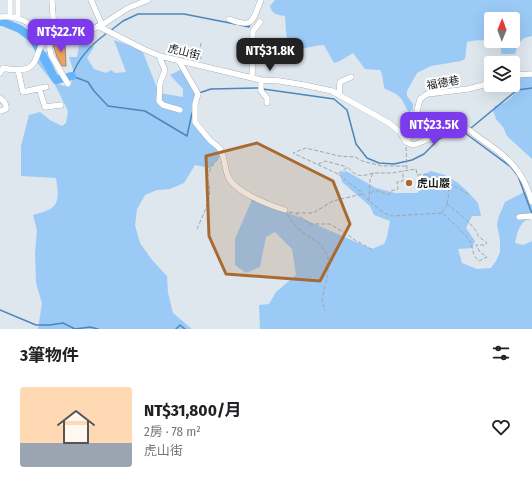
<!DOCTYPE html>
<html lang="zh-TW">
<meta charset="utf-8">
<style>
body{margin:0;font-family:"Fira Sans Condensed","Noto Sans TC",sans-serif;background:#f2f2f2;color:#202124;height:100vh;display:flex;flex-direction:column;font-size:15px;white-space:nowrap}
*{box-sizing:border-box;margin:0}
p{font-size:13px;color:#757577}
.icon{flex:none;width:22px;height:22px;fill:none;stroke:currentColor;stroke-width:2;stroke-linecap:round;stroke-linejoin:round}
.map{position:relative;height:329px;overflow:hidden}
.details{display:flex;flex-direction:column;background:#fff;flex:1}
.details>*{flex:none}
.needle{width:26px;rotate:1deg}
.buttons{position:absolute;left:484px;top:12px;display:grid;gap:8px}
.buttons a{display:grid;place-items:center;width:36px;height:36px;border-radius:4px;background:#fff;box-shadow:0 4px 16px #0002;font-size:20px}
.price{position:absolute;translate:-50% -34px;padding:0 9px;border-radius:8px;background:#7c3aed;color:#fff;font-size:13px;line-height:26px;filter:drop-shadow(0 1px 2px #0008)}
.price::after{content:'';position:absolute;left:50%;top:24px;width:12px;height:9px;margin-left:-6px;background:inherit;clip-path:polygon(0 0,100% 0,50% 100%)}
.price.on{background:#222;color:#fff}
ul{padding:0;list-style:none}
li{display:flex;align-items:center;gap:12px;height:100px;padding:0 20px}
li+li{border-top:1px solid #e0e0e0}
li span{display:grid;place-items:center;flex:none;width:112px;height:80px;border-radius:4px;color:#555}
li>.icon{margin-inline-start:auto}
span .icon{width:48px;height:48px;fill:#fffc;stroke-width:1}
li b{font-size:17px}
h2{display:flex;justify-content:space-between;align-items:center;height:48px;padding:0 20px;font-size:17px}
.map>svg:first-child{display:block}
.green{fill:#9bcaf7;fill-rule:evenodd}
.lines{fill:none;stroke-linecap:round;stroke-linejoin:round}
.stream{stroke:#4e86b8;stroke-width:1.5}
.river{stroke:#66b5fb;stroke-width:8}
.building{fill:#f3a25c;stroke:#918982}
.minor-casing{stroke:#899198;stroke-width:6}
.path{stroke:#9fa6ac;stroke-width:1;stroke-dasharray:4 2;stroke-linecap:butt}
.minor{stroke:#fff;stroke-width:5.5}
.marked{fill:#a96a31;fill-opacity:0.2;stroke:#a96a31;stroke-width:3;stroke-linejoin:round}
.poi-dot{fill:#a96a31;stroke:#fff;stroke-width:1.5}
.labels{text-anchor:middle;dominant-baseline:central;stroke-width:4;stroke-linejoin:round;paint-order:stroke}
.street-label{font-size:11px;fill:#171a1c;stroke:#fff}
.poi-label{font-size:11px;font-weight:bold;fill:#171a1c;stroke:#fff;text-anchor:start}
</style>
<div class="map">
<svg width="532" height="329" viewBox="0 0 532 329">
<rect width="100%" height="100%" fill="#dee6ee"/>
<path class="green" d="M275,0H532V36C520,38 518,43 515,54H501V44C492,40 476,39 467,42L465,59L461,61L431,66L417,73L407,91V96L413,104V109L409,112C405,108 405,104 402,100C399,94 390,91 385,89C382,82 384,77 380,70L365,69L353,53L340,61L334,63L324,45C313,45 299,52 289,47L286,32L285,16C277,15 272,14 270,6ZM491,19H513V41H491Z
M114,40L142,50L159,93L183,97V89L170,75L184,68L197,95V106L192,118L198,131L215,144L220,157L210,168L195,165L184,183L170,189L157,190L145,195L137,209L135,225L140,243L152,260L167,276L168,293L173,313L192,329H38L42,303L36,283L35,253L37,230L33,215C59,209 60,203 56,178L21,176V146L29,115L40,112L50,120L62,126L66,123L68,111L55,85L35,60L37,55L48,51L52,61L59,84L64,86L71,83L75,76L69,57H77L79,46L87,44L94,47L87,58L94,69L106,73L111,70L115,73L126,72Z
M532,76V159L507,136L503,127L496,119L493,110L495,106C503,105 514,98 516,90C517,85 517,82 520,77Z
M346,171L376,188L395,193H417L424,186L423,175L431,171L445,175L458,183L468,192L478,203L481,216H472L466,228L475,241L472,248L458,249L462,263L477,269L491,268L496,261L500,252V241L497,224L499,216L505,202L528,190L532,203V216C519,223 518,230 515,243L523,245L532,241V329H260L259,305L269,304L276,292L296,275L292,249L275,232L266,237L260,267L246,273L235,265V239L253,197L372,249L384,244L387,237L390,221L374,215L370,206L342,182L340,173Z"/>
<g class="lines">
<path class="stream" d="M240,25L249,27L250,24
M110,31L123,21L138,14H184L235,24
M107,33C92,44 78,58 72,76L88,82L94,91L108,106L145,111L187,136L192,113
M263,89L334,99L347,110L356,144L367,158L379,163L394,164L412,160L424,154L439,139L451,133
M199,93L211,89L259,88
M471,128L517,90L532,88
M454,131L465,133L468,130
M465,133L511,167L518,176L532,214
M0,310L36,325H50L63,323L75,329
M75,329L90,327L98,329
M176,329L180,325L185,329"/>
<path class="river" d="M0,22H3L20,29L33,39L56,80L72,76"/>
</g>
<path class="building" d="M53,44H65L66,66H62L57,57Z"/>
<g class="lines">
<g class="minor-casing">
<path id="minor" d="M91,0L102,25
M10,16V0
M0,17C21,15 34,25 48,40H60L74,37L102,25L128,8L148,0
M18,17V0
M229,19C254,29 252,21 261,0
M98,26L143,49L160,56L261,80L280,81L304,85L332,91L389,123L400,132L406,142
M48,40L51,55L68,84
M160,56L161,61L165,70L160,83L159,101L163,105L180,110
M179,61L198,94L195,104V122C199,127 204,133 209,139C212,143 217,145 220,149C225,157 224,167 228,176C234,192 269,205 285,210
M18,70L23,92L46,87
M0,73L3,68C11,70 28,72 33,64C37,59 38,52 41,46C44,41 51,39 52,32C55,22 52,10 52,0
M513,75L532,74
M252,78L253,31L260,22
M261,80V91L267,98V103
M39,88L45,107L61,105
M436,93L438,89L437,80
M339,95L340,82L351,77
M0,98C4,101 7,104 6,109L1,111
M406,142L413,145L419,143C429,139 455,126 465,128C471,130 476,136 481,139C508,157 523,170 532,202
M406,142L415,127L417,111L420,99L427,94L468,89L491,83
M519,217L531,216L532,217"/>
</g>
<path class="path" d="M201,43L200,50L201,60
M406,147L407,170
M318,164L326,161L347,167
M338,174L293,153L306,148L339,156L355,157L362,161L382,166H406
M371,193L375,190L388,195L391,191L398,189L397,182L403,181V171
M369,201L361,192L338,174L348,167C355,177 362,177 373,173
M447,204C455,210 477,227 478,236L487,243L484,245H476L480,252L487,257L479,261C471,254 474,249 470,241C465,233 449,219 442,213L392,216L384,213L369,201L370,180L373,173H392L416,169L417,175L428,174L434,182L450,184L468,194
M447,204L450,185
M289,212L295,213L310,224H330L345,233L355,240L373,250
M442,212L447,205
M296,213H313L333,201L362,194
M287,214L297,228L321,245L328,256V274L322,299L325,311
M197,229C203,214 215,194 207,179C209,170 212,165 219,158"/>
<use href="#minor" class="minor"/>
</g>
<path class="marked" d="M257,143L333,181L350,224L320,281L226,274L209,236L206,156Z"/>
<circle class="poi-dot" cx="409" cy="183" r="4"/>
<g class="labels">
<g class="street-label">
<text transform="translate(184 52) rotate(14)">虎山街</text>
<text transform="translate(443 83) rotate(-10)">福德巷</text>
</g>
<g class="poi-label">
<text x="417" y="183">虎山巖</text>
</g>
</g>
</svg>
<div class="buttons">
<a><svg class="needle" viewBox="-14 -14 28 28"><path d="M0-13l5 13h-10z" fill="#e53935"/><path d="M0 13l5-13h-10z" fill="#757577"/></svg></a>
<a><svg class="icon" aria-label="layers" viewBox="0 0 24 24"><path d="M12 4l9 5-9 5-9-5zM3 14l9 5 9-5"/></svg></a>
</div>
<b class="price" style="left:61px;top:53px">NT$22.7K</b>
<b class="price on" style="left:270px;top:72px">NT$31.8K</b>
<b class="price" style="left:434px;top:146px">NT$23.5K</b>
</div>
<section class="details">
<h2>3筆物件<svg class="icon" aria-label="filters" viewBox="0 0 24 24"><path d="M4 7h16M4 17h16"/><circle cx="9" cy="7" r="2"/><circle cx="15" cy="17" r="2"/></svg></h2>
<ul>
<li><span style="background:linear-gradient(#ffd9b3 70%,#9aa5b1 0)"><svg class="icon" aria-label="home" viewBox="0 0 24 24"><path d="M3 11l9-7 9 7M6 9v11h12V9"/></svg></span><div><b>NT$31,800/月</b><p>2房 · 78 m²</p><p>虎山街</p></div><svg class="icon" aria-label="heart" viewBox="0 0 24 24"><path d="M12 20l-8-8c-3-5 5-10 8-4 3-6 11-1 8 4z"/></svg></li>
</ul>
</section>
